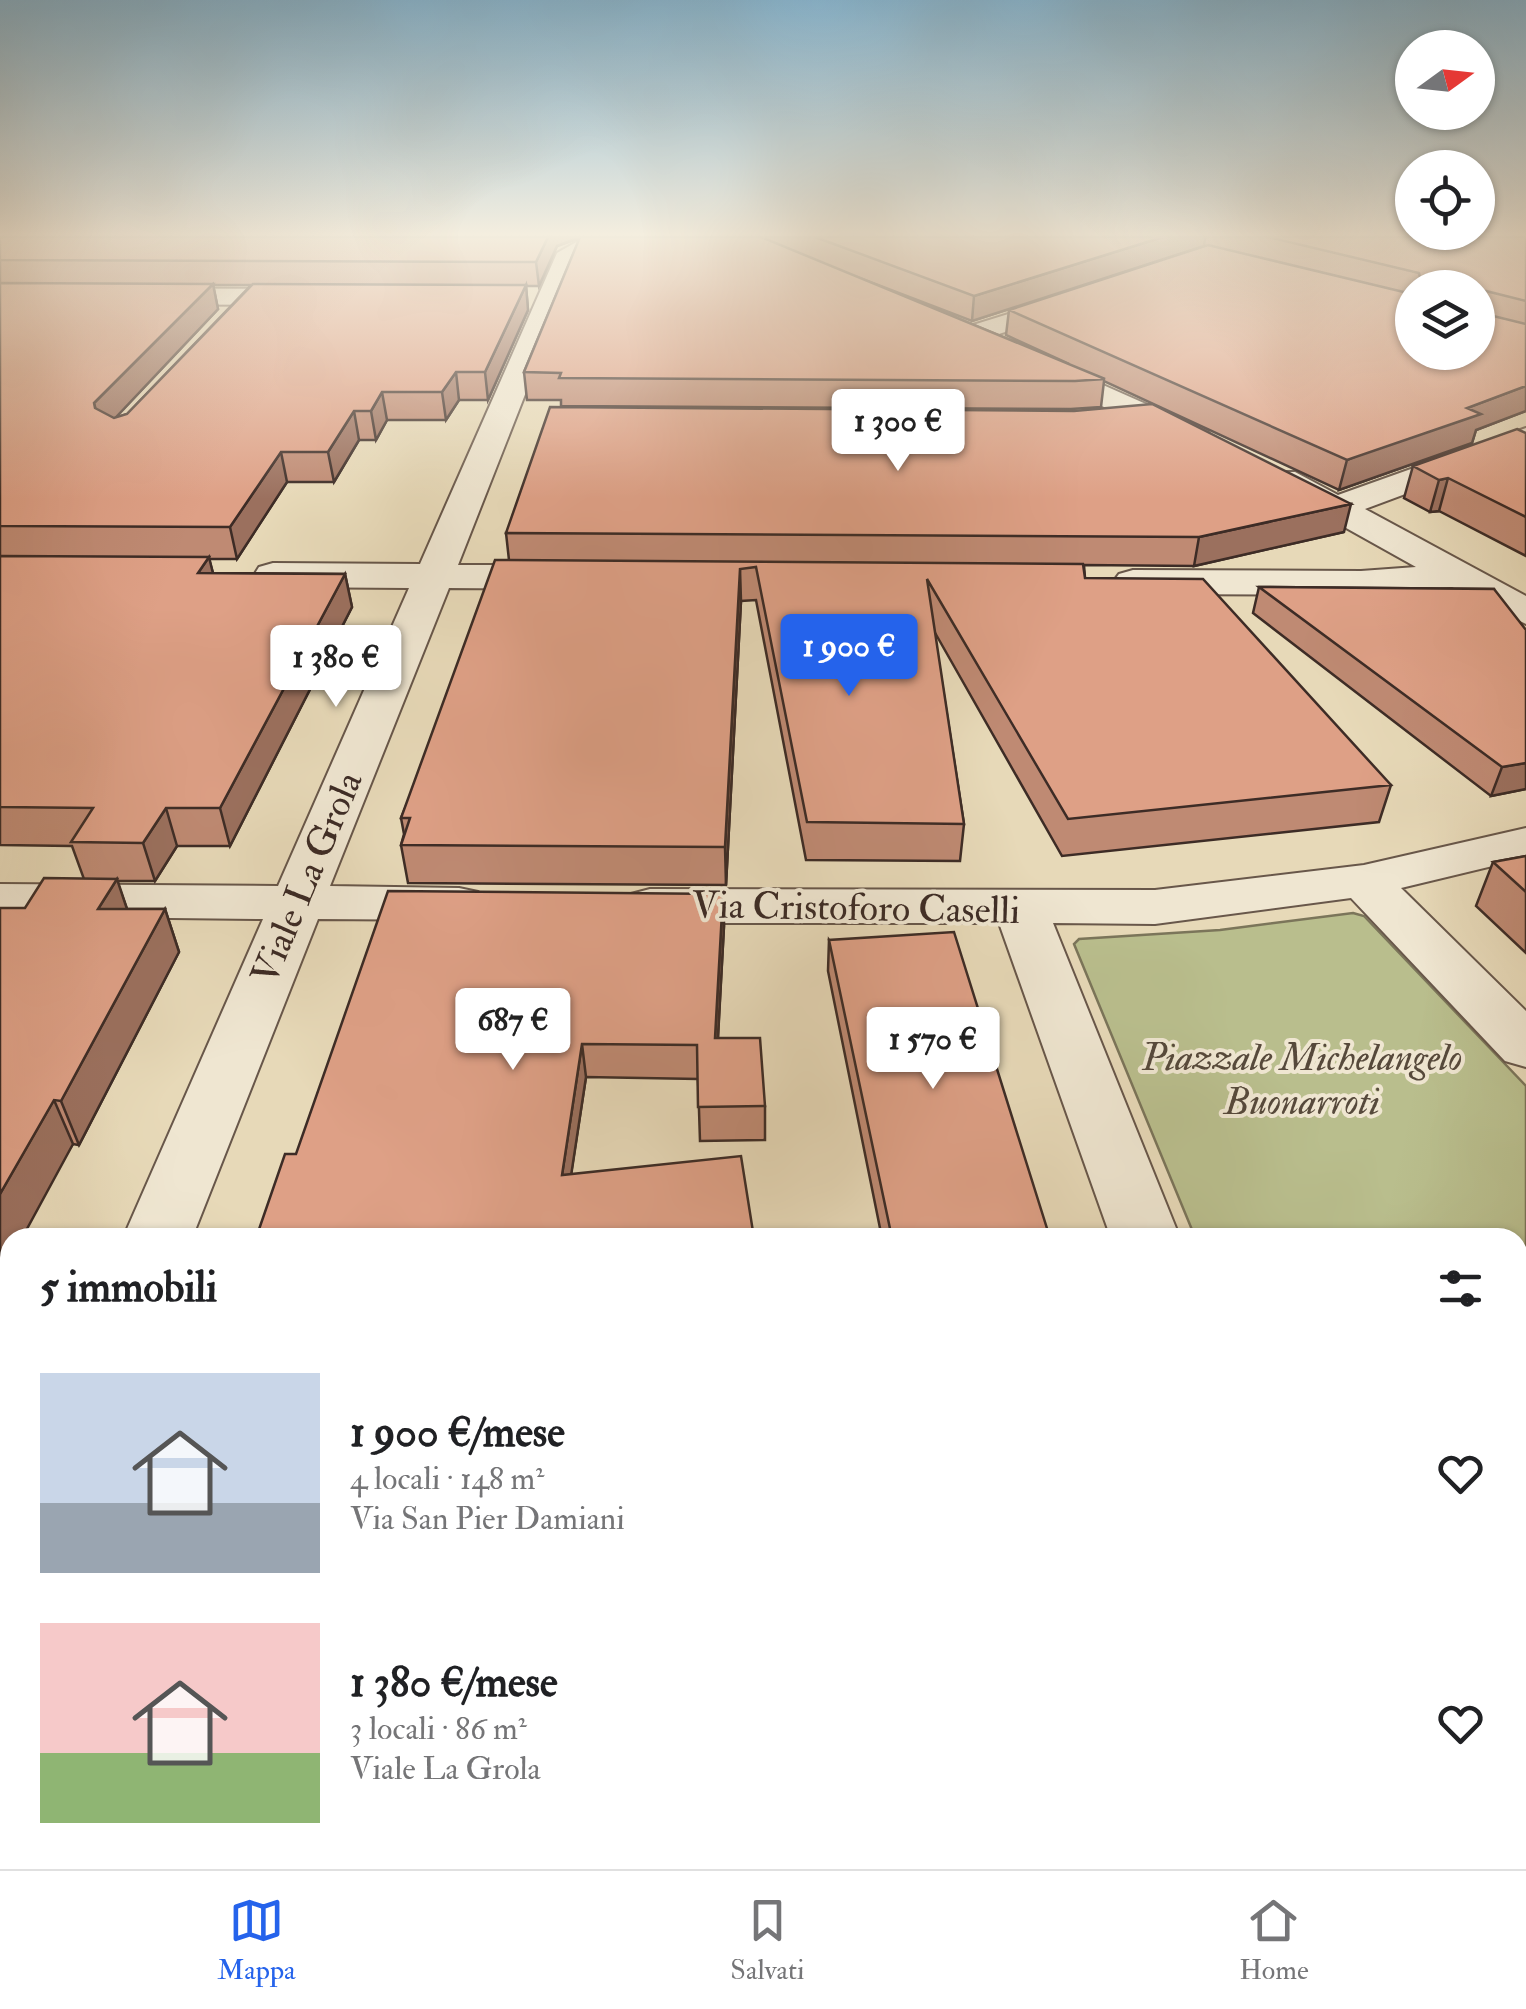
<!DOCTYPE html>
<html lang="it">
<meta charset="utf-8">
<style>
body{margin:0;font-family:"IM FELL Double Pica",serif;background:#f6f6f6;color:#202124;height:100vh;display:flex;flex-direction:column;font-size:38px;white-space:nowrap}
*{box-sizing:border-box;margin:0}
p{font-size:32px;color:#757577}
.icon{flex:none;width:55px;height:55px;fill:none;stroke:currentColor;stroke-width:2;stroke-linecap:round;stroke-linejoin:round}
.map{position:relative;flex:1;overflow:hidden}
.details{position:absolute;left:0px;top:1228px;width:1528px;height:642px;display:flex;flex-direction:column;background:#fff;border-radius:30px 30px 0 0;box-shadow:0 2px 8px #0004}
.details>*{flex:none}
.needle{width:65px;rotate:75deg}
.controls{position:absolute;left:1395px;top:30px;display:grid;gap:20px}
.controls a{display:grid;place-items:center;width:100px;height:100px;border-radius:50%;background:#fff;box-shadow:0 2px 8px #0004;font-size:50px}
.price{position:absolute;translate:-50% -85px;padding:0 22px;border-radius:10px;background:#fff;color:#222;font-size:32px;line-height:65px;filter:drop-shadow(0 2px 5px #0008)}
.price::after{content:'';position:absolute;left:50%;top:60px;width:30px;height:22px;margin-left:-15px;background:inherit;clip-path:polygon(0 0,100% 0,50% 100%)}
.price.selected{background:#2563eb;color:#fff}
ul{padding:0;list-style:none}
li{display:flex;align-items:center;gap:30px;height:250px;padding:0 40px}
li span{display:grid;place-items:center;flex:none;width:280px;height:200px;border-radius:0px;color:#555}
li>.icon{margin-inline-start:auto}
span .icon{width:120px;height:120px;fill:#fffc;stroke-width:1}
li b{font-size:42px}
h2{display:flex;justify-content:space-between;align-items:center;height:120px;padding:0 40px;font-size:42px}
.tabs{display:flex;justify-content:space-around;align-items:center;height:140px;border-top:2px solid #e0e0e0;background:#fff;font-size:28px;color:#757577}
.tabs a{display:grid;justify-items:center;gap:5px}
.tabs .selected{color:#2563eb}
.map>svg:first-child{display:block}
.green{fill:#b9be8d;stroke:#7b755a;stroke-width:2.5}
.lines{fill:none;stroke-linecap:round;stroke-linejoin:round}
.minor-casing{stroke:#68574a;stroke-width:4}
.minor{fill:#efe6d1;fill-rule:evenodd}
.wall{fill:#bf8a73;stroke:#3d2c26;stroke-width:2.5;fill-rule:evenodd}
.shaded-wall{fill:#9b705e;stroke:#3d2c26;stroke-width:2.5}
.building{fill:#dea086;stroke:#3d2c26;stroke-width:2.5}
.labels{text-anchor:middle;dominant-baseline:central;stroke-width:8;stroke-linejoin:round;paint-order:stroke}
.street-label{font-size:38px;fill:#3d2c26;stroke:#efe6d1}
.park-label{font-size:38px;font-style:italic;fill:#56493b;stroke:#efe6d1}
</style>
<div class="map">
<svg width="1526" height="1869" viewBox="0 0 1526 1869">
<rect width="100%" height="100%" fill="#e7d9b8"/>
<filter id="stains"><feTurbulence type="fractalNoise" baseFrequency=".002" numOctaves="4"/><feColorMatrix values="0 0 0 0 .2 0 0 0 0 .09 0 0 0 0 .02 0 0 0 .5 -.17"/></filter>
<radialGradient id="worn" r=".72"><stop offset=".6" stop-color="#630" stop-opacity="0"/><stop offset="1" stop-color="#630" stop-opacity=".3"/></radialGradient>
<path class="green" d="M1353,913L1364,916L1526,1086V1271L1518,1273V1238L1195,1237L1074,944L1079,939L1220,930Z"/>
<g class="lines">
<g class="minor-casing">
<path id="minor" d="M580,240L592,247L579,257L458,565H562L576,569L581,577L576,585L562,589L449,588L330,886L459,888L478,892L486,904L478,916L459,920L318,919L192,1238H123L263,919L0,916V884L278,886L409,588L273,587L259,583L254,575L259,567L273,563L420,564L557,253Z
M0,288L317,289L330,297L317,305L0,304Z
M1076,293L1089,301L1085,307L970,343L956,335L960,329Z
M1033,354L1207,431L1212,438L1207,445H1185L1023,369L1018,363Z
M1526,428V449L1365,509L1526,596V624L1452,587L1361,595L1133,594L1119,590L1113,582L1119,574L1133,570L1361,571L1416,567L1271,486L1266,479L1271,472H1295L1338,495Z
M1526,828V858L1401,888L1526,1011V1067L1505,1061L1351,898L1155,924L1053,923L1180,1238H1111L999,923H650L631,918L623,906L631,894L650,889L1155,890L1364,865Z
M1526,1296V1356L1518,1357V1297Z
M10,1548V1651L0,1655V1552Z"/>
</g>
<use href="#minor" class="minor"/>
</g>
<path class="wall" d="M0,237H1526V411L1476,430L1472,443L1339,490L1104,381L1101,407L1071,409L561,406V400H527L524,372L580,238L557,246L539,286H526L528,310L488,400H459L446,420H387L376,440H359L334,482H287L237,559H209L213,573L345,574L352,607L230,846H177L155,881H117L127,909H165L179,952L79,1145L73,1144L10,1238V1292L0,1312L25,908L84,879L72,846L0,845ZM1204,246L1009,310L1006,335L1069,364L857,277L972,321ZM213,285H251L127,414L115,418L218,309ZM1412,288H1478L1412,352Z
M1526,433V556L1439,511L1430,512L1404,498L1413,466Z
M1344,532L1194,566L1084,565L1085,578L1391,785L1379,822L1062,856L934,631L964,824L960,861L806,860L756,600L741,601L726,885L408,883L401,845L404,834L401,818L509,560L506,533Z
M1259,587L1494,589L1526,789L1491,796L1253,613Z
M1526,856V953L1476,906L1493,862Z
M723,894L724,926L718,1038L765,1106V1140L700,1141L698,1079L586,1077L571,1174L754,1238L296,1154Z
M829,940L1050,1238H882L828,971Z
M1526,1396V1604L1518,1589V1397Z
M525,1860H625L570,1869H527Z"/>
<path class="shaded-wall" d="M548,237H580L557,246L539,286L536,262Z
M1163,237H1205L1204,246L972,321L974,296Z
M213,284L218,309L102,432L94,403Z
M526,285L528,310L488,400L485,372Z
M456,372L459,400L446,420L442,392Z
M1526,386V411L1476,430L1472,443L1339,490L1347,460L1467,408Z
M382,392L387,420L376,440L371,411Z
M354,411L359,440L334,482L328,452Z
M281,452L287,482L237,559L230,527Z
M1448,478L1439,511L1430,512L1439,480Z
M1351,504L1344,532L1194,566L1199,537Z
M209,557L217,590L198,573Z
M740,569L741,601L726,885L725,847Z
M345,574L352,607L230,846L220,808Z
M1526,763V789L1491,796L1502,767Z
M166,808L177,846L155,881L143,843Z
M117,879L131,921L98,909Z
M723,894L724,926L716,1071L715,1038Z
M165,909L179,952L79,1145L61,1101Z
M582,1044L586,1077L566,1209L562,1175Z
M54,1100L73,1144L22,1238H10V1292L0,1312V1194Z
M375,1860H394V1869H375Z"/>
<path class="building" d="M0,237H548L536,262L0,260Z
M580,237H761L1105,379L1075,381L559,378L561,373L524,372Z
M815,237H1163L974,296Z
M1268,237H1526V301L1486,291L1482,295L1485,314L1526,324V386L1467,408L1481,414L1347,460L1009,310L1208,245L1412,294V352H1478V288H1422L1419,273Z
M0,283L213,284L94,403L95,408L114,418L127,414L253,284L526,285L485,372H456L442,392H382L371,411H354L328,452H281L230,527L0,526Z
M1152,404L1351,504L1199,537L506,533L550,407L1074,411Z
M1517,429L1526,433V517L1448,478L1439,480L1413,466Z
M0,556L209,557L198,573L345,574L220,808H166L143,843L71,842L93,808L0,807Z
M495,560L1083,564L1085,578L1203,579L1391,785L1068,819L927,579L964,824L807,822L756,567L740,569L725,847L401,845L410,818H401Z
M1259,587L1494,589L1526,630V763L1502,767Z
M1526,856V892L1493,862Z
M44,878L117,879L98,909H165L61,1101L54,1100L0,1194V908H25Z
M388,891L723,894L715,1038H760L765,1106L698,1107L697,1045L582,1044L562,1175L741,1156L754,1238H256L285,1154H296Z
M954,932L1050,1238H892L829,940Z
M1526,1396V1533L1518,1518V1397Z
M1526,1774V1869H1196L1242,1860H1518V1776Z
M26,1860H375V1869H22Z
M639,1860H747L749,1869H640Z"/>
<linearGradient id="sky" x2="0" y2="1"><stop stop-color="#87b6d1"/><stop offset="0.47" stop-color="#f4eedf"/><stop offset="1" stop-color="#f4eedf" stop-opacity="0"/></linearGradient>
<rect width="1526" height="499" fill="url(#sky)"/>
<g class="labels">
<g class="street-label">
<text transform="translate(307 878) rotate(-67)">Viale La Grola</text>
<text transform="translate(856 908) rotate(1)">Via Cristoforo Caselli</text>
</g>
<g class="park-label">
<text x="1302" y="1058">Piazzale Michelangelo<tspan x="1302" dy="44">Buonarroti</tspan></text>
</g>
</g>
<rect width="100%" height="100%" filter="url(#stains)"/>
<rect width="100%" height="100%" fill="url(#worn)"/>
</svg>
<div class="controls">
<a><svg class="needle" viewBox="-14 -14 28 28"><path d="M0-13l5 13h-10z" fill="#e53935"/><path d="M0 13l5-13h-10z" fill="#757577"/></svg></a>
<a><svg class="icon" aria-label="locate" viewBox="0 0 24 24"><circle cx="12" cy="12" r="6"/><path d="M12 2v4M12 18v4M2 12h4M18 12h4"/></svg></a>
<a><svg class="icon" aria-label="layers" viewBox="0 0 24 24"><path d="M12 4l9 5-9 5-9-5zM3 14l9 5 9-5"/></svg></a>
</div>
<b class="price" style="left:898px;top:474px">1 300 €</b>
<b class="price selected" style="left:849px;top:699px">1 900 €</b>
<b class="price" style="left:336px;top:710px">1 380 €</b>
<b class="price" style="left:513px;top:1073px">687 €</b>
<b class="price" style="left:933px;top:1092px">1 570 €</b>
<section class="details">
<h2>5 immobili<svg class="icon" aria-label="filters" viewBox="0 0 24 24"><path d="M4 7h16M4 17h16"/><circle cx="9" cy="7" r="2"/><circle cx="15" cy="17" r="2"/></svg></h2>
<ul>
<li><span style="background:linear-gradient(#c9d6e8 65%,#9aa5b1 0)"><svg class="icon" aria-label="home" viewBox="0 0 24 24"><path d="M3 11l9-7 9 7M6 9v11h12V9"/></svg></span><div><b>1 900 €/mese</b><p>4 locali · 148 m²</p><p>Via San Pier Damiani</p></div><svg class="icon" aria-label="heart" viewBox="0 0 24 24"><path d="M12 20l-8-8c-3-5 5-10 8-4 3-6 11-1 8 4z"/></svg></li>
<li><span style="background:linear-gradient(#f6c9c9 65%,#8fb573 0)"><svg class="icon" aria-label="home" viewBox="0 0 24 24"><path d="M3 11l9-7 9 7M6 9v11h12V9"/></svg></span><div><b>1 380 €/mese</b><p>3 locali · 86 m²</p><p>Viale La Grola</p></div><svg class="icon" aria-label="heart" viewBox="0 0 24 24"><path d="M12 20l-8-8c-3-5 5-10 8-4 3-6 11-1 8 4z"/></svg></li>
</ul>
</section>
</div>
<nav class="tabs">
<a class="selected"><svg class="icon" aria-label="map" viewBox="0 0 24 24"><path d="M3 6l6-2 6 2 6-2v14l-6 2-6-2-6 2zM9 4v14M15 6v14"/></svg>Mappa</a>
<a><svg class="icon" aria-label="saved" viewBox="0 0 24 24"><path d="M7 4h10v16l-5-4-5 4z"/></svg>Salvati</a>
<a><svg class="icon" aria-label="home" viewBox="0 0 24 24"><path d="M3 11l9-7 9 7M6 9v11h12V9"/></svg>Home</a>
</nav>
